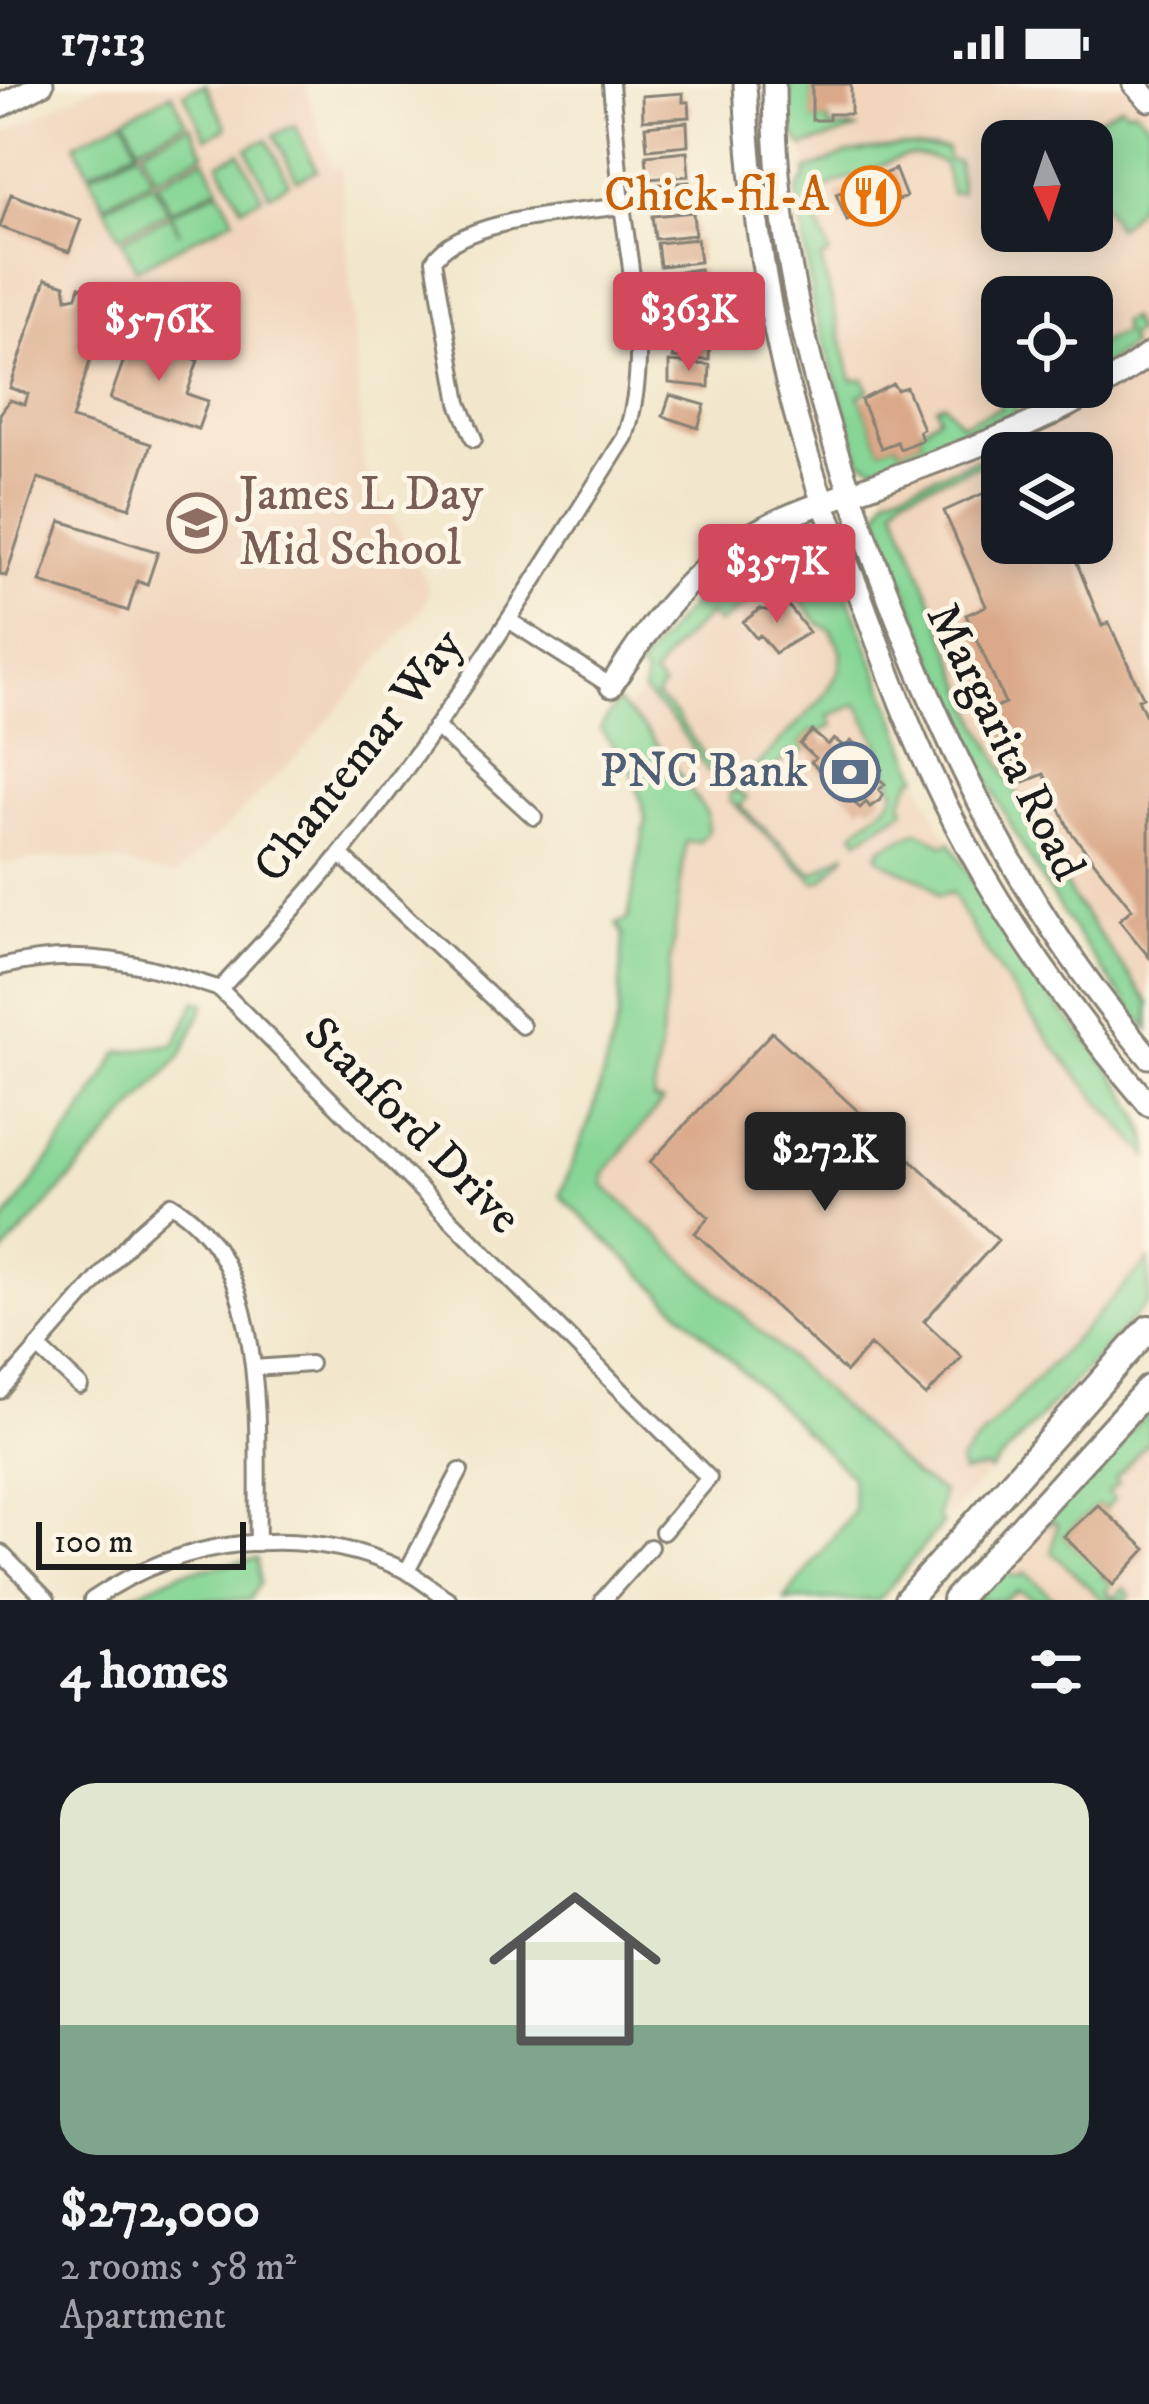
<!DOCTYPE html>
<meta charset="utf-8">
<style>
body{margin:0;font-family:"IM FELL DW Pica",serif;background:#242831;color:#f1f3f6;height:100vh;display:flex;flex-direction:column;font-size:45px;white-space:nowrap}
*{box-sizing:border-box;margin:0}
p{font-size:39px;color:#9ea1a6}
.icon{flex:none;width:66px;height:66px;fill:none;stroke:currentColor;stroke-width:2;stroke-linecap:round;stroke-linejoin:round}
.map{position:relative;height:1516px;overflow:hidden}
.panel{display:flex;flex-direction:column;background:#171b24;flex:1}
.panel>*{flex:none}
.needle{width:78px;rotate:177deg}
.fabs{position:absolute;left:981px;top:36px;display:grid;gap:24px}
.fabs a{display:grid;place-items:center;width:132px;height:132px;border-radius:24px;background:#171b24;box-shadow:0 6px 30px #0003;font-size:60px}
.scale{position:absolute;left:36px;bottom:30px;width:210px;box-sizing:border-box;padding-left:12px;border:6px solid #1c1c1c;border-top:0;font-size:33px;line-height:42px;white-space:nowrap;color:#1c1c1c;-webkit-text-stroke:9px #fcf5e5;paint-order:stroke}
.price{position:absolute;translate:-50% -102px;padding:0 27px;border-radius:12px;background:#d1495b;color:#fff;font-size:39px;line-height:78px;filter:drop-shadow(0 3px 6px #0008)}
.price::after{content:'';position:absolute;left:50%;top:72px;width:36px;height:27px;margin-left:-18px;background:inherit;clip-path:polygon(0 0,100% 0,50% 100%)}
.price.active{background:#222;color:#fff}
ul{padding:0;list-style:none}
li{display:grid;align-content:center;gap:24px;height:636px;padding:0 60px}
li+li{border-top:3px solid #363941}
li span{display:grid;place-items:center;height:372px;border-radius:36px;color:#555}
li>.icon{margin-inline-start:auto}
span .icon{width:216px;height:216px;fill:#fffc;stroke-width:1}
li b{font-size:51px}
h2{display:flex;justify-content:space-between;align-items:center;height:144px;padding:0 60px;font-size:51px}
.status{display:flex;justify-content:space-between;align-items:center;height:84px;padding:0 60px;background:#171b24;direction:ltr}
.status svg{height:33px;fill:currentColor}
.map>svg:first-child{display:block}
.built{fill:#f1d5bd;fill-rule:evenodd}
.green{fill:#87d696;stroke:#527959;stroke-width:3}
.building{fill:#daa989}
.lines{fill:none;stroke-linecap:round;stroke-linejoin:round}
.street-casing{stroke:#878274;stroke-width:20}
.secondary-casing{stroke:#878274;stroke-width:27}
.primary-casing{stroke:#878274;stroke-width:30}
.street{stroke:#fff;stroke-width:14}
.secondary{stroke:#fff;stroke-width:21}
.primary{stroke:#fff;stroke-width:24}
.labels{text-anchor:middle;dominant-baseline:central;stroke-width:10;stroke-linejoin:round;paint-order:stroke}
.food-label{font-size:48px;fill:#c56008;stroke:#fcf5e5;text-anchor:end}
.education-label{font-size:48px;fill:#785e54;stroke:#fcf5e5;text-anchor:start}
.street-label{font-size:48px;fill:#1c1c1c;stroke:#fcf5e5}
.service-label{font-size:48px;fill:#4e5e75;stroke:#fcf5e5;text-anchor:end}
</style>
<div class="status"><b>17:13</b><svg viewBox="0 0 49 12"><path d="M0 12V9h3v3zM5 12V6h3v6zM10 12V3h3v9zM15 12V0h3v12zM26 1h20v11H26zM47 4h2v5h-2z"/></svg></div>
<div class="map">
<svg width="1149" height="1516" viewBox="0 0 1149 1516">
<rect width="100%" height="100%" fill="#fcf5e5"/>
<filter id="ink" filterUnits="userSpaceOnUse"><feTurbulence type="fractalNoise" baseFrequency=".00833" numOctaves="2"/><feDisplacementMap in="SourceGraphic" scale="24" xChannelSelector="R" yChannelSelector="G"/><feConvolveMatrix kernelMatrix="1 2 1 2 8 2 1 2 1" color-interpolation-filters="sRGB"/></filter>
<filter id="wash" filterUnits="userSpaceOnUse"><feTurbulence type="fractalNoise" baseFrequency=".004" numOctaves="4" result="noise"/><feDisplacementMap in="SourceGraphic" scale="48" xChannelSelector="R" yChannelSelector="G"/><feGaussianBlur stdDeviation="2.7" result="paint"/><feColorMatrix in="noise" values="0 0 0 0 0 0 0 0 0 0 0 0 0 0 0 0 0 1.4 0 .05"/><feComposite in="paint" operator="in"/></filter>
<g filter="url(#wash)">
<rect width="100%" height="100%" fill="#f2e7cc"/>
<path class="built" d="M98,0H305L332,84H341L364,382L426,495L428,508L425,521L305,664L176,792L123,779L57,773L0,780V51Z
M789,0H1149V946L1070,842L1002,730L906,505L878,430L888,414L876,383L860,376L813,223L797,107L806,89L803,58L791,48ZM1002,57H1092V147H1002ZM1002,213H1092V303H1002ZM1002,369H1092V459H1002Z
M799,444L821,461L828,459L906,667L939,740L1032,889L1149,1048V1218L947,1433L942,1408L915,1392L560,1111L593,1028L618,936L623,851L616,840L628,835L646,736L632,685L600,645L617,618L627,625L646,606L645,590L637,586L672,539L734,482Z
M1149,1327V1516H975L1047,1436Z"/>
<path class="green" d="M205,0L227,44L206,54L184,9Z
M789,0H812L813,36H829V43L858,45L803,63L791,48Z
M172,9L186,38L139,62L125,34Z
M1122,21L1125,26L1135,25L1149,39C1149,77 1149,126 1116,143L1092,100V57H1068V51Z
M123,35L137,64L89,88L75,60Z
M190,41L204,69L156,94L142,65Z
M295,41L317,86L297,96L274,51Z
M267,55L289,99L269,110L247,65Z
M900,62L947,65L948,76L958,77L961,108L951,109L944,80C913,61 888,79 858,91C842,98 825,100 816,115L817,137L830,170L821,175L852,296L864,295L869,307L859,312L881,364L897,358L900,365L922,356L919,347L939,332L936,322L944,319L961,340L1002,323L999,311L1021,303L1025,319L1018,321L1011,333L876,383L860,376L813,223L797,107L806,93V87L849,69Z
M138,67L152,95L104,120L90,91Z
M240,69L262,113L242,123L219,79Z
M204,74L219,102L171,127L157,99Z
M153,99L168,128L119,152L105,123Z
M219,106L234,134L136,185L122,156L170,132L180,149L171,130Z
M1129,234L1136,248L1127,253L1131,262L1092,289V262L1123,249L1121,238Z
M1026,356L1029,362L904,410L895,421L979,639L1074,816L1149,919V946C1015,787 949,622 878,430L887,411Z
M799,444L821,461L828,459L918,692L912,695L902,718L905,726L859,755L854,749C866,733 887,728 895,708L878,659L858,620L829,632L833,641L816,650L812,647L800,660L805,665L797,673L790,668L774,685L777,689L764,695L765,702L748,690L822,615L839,588L842,570L831,546L819,540L791,503L781,497L774,499L719,540L709,530L674,564L653,592L663,603L656,613L675,630L713,683L721,682L720,690L708,688L677,641L644,609L645,590L637,586C681,527 731,475 799,444Z
M617,618L646,646L669,676L707,730L708,748L699,758H686L653,1016L662,1018L606,1087L603,1100L915,1392L942,1408L938,1435L943,1439L879,1516H784L854,1426L851,1392L560,1111L593,1028L618,936L623,851L616,840L628,835L646,736L632,685L600,645Z
M735,706L747,714L740,722L813,790L845,769V772L823,796L815,798L730,716V709Z
M919,747L944,761L950,758C976,801 1001,845 1030,886C1065,938 1149,1011 1149,1073C1074,991 1005,907 952,809L938,812C924,787 896,791 877,772L881,764Z
M196,916L205,920L181,972L0,1173V1144L79,1034L119,968L175,960Z
M1149,1176V1218L990,1387L986,1384L962,1389L960,1377L977,1358Z
M1149,1327V1357L1115,1395L1118,1399L1108,1409L1114,1415L1104,1426L1098,1421L1064,1452L1104,1489L1102,1492L1112,1500L1106,1508L1114,1514L1124,1504L1131,1511L1127,1516H1102L1052,1468L1057,1440L1053,1437L1046,1441L1047,1436Z
M257,1475L260,1499L249,1516H122L182,1488Z
M1025,1488L1055,1516H1036L1018,1507L1004,1516H975L998,1490L1022,1492Z"/>
<g id="blocks">
<path class="building" d="M812,0H851V30H829V36H812Z
M683,9V18H689L690,33L643,36L642,12Z
M687,38L688,61L647,65L645,42Z
M687,67L689,92L648,95L646,71Z
M895,85L906,113L847,137L836,110Z
M689,98L691,122L651,121L652,101Z
M11,110L81,136L69,168L0,143Z
M693,128L695,151L655,155L652,132Z
M697,155L700,178L660,182L657,159Z
M700,185L704,209L668,214L661,190Z
M46,195L65,201L67,214L77,212L80,202L110,212L72,335L151,360L130,424L38,394L6,492L0,490V330L10,316L25,321L28,310L10,304Z
M706,213L709,236L669,241L665,218Z
M671,249L710,251L709,276L673,274Z
M132,253L198,276L187,310L208,317L198,345L110,315Z
M669,278L710,281L709,303L669,299Z
M893,300L897,306L906,303L923,345L919,347L922,356L900,365L897,358L881,364L861,316Z
M670,311L705,321L698,344L663,332Z
M1002,401V459H1069L1102,542L1109,539L1143,613L1138,615L1149,639V873L1119,836L1132,825L1070,747L1044,690L1024,698L991,625L1005,619L966,531L986,522L944,427Z
M61,437L158,468L147,501L137,497L128,527L40,498Z
M784,516L809,548L775,569L760,551L756,554L743,538L760,525L770,527Z
M812,647L828,661L834,655L845,663L851,657L865,665L882,685L875,691L885,700L879,706L883,710L880,716L870,723L866,718L860,724L811,678L815,674L800,660Z
M772,948L998,1156L924,1237L962,1273L926,1312L870,1261L846,1288L695,1149L709,1133L650,1078Z
M1098,1421L1146,1465L1113,1501L1064,1452Z"/>
</g>
</g>
<g filter="url(#ink)">
<use href="#blocks" fill-opacity="0" stroke="#878274" stroke-width="3"/>
<g class="lines">
<g class="street-casing">
<path id="street" d="M474,355L459,319L434,176C461,134 574,129 622,122
M510,537L611,602
M436,643L534,733
M341,771L522,942
M0,883C83,862 141,879 220,905L709,1394L663,1448
M220,905C261,860 304,816 342,768C447,637 536,495 625,353C651,277 632,199 622,121C618,81 615,40 611,0
M38,1263L80,1302
M254,1284L310,1280
M0,1307L138,1149L171,1120C274,1180 255,1357 258,1459
M0,1468L47,1516
M407,1487L460,1387
M92,1516C182,1453 302,1439 402,1485C418,1493 433,1506 449,1516
M603,1516L650,1463"/>
</g>
<g class="secondary-casing">
<path id="secondary" d="M745,0C751,138 773,270 817,401C829,438 846,474 860,511C883,573 905,636 934,696C989,815 1065,922 1149,1021
M774,0C774,178 822,342 886,506C951,676 1029,835 1149,973
M1134,0L1149,16
M0,22L42,0
M611,602C645,548 685,493 739,458C781,431 829,417 875,400C971,364 1067,334 1149,270"/>
</g>
<g class="primary-casing">
<path id="primary" d="M907,1516L1149,1244
M955,1516L1149,1304"/>
</g>
<use href="#street" class="street"/>
<use href="#secondary" class="secondary"/>
<use href="#primary" class="primary"/>
</g>
</g>
<defs>
<g id="restaurant-ring" transform="scale(3)"><circle r="9.5" fill="#fcf5e5" stroke="#e8710a" stroke-width="1.5"/><path d="M-5-6h1v4h1v-4h1v4h1v-4h1v5L-1.5 .5V6h-2V.5L-5-1ZM5-6V6H3V1.5H1.5Q1.5-4 5-6Z" fill="#e8710a"/></g>
<g id="school-ring" transform="scale(3)"><circle r="9.5" fill="#fcf5e5" stroke="#8d6e63" stroke-width="1.5"/><path d="M0-5L7-2L0 1L-7-2ZM-4 1L0 2.5L4 1V4Q0 6-4 4Z" fill="#8d6e63"/></g>
<g id="bank-ring" transform="scale(3)"><circle r="9.5" fill="#fcf5e5" stroke="#5c6f8a" stroke-width="1.5"/><path d="M-6-4H6V4H-6ZM0-2.3a2.3 2.3 0 1 0 0 4.6a2.3 2.3 0 1 0 0-4.6Z" fill="#5c6f8a"/></g>
</defs>
<g fill-rule="evenodd">
<use href="#restaurant-ring" x="871" y="112"/>
<use href="#school-ring" x="197" y="439"/>
<use href="#bank-ring" x="850" y="688"/>
</g>
<g class="labels">
<g class="food-label">
<text x="829" y="112">Chick-fil-A</text>
</g>
<g class="education-label">
<text x="239" y="411">James L Day<tspan x="239" dy="55">Mid School</tspan></text>
</g>
<g class="street-label">
<text transform="translate(1005 658) rotate(64)">Margarita Road</text>
<text transform="translate(359 672) rotate(-52)">Chantemar Way</text>
<text transform="translate(412 1042) rotate(45)">Stanford Drive</text>
</g>
<g class="service-label">
<text x="808" y="688">PNC Bank</text>
</g>
</g>
</svg>
<div class="fabs">
<a><svg class="needle" viewBox="-14 -14 28 28"><path d="M0-13l5 13h-10z" fill="#e53935"/><path d="M0 13l5-13h-10z" fill="#9ea1a6"/></svg></a>
<a><svg class="icon" aria-label="locate" viewBox="0 0 24 24"><circle cx="12" cy="12" r="6"/><path d="M12 2v4M12 18v4M2 12h4M18 12h4"/></svg></a>
<a><svg class="icon" aria-label="layers" viewBox="0 0 24 24"><path d="M12 4l9 5-9 5-9-5zM3 14l9 5 9-5"/></svg></a>
</div>
<div class="scale">100 m</div>
<b class="price" style="left:689px;top:290px">$363K</b>
<b class="price" style="left:159px;top:300px">$576K</b>
<b class="price" style="left:777px;top:542px">$357K</b>
<b class="price active" style="left:825px;top:1130px">$272K</b>
</div>
<section class="panel">
<h2>4 homes<svg class="icon" aria-label="filters" viewBox="0 0 24 24"><path d="M4 7h16M4 17h16"/><circle cx="9" cy="7" r="2"/><circle cx="15" cy="17" r="2"/></svg></h2>
<ul>
<li><span style="background:linear-gradient(#dfe7d0 65%,#7fa58c 0)"><svg class="icon" aria-label="home" viewBox="0 0 24 24"><path d="M3 11l9-7 9 7M6 9v11h12V9"/></svg></span><div><b>$272,000</b><p>2 rooms · 58 m²</p><p>Apartment</p></div></li>
</ul>
</section>
